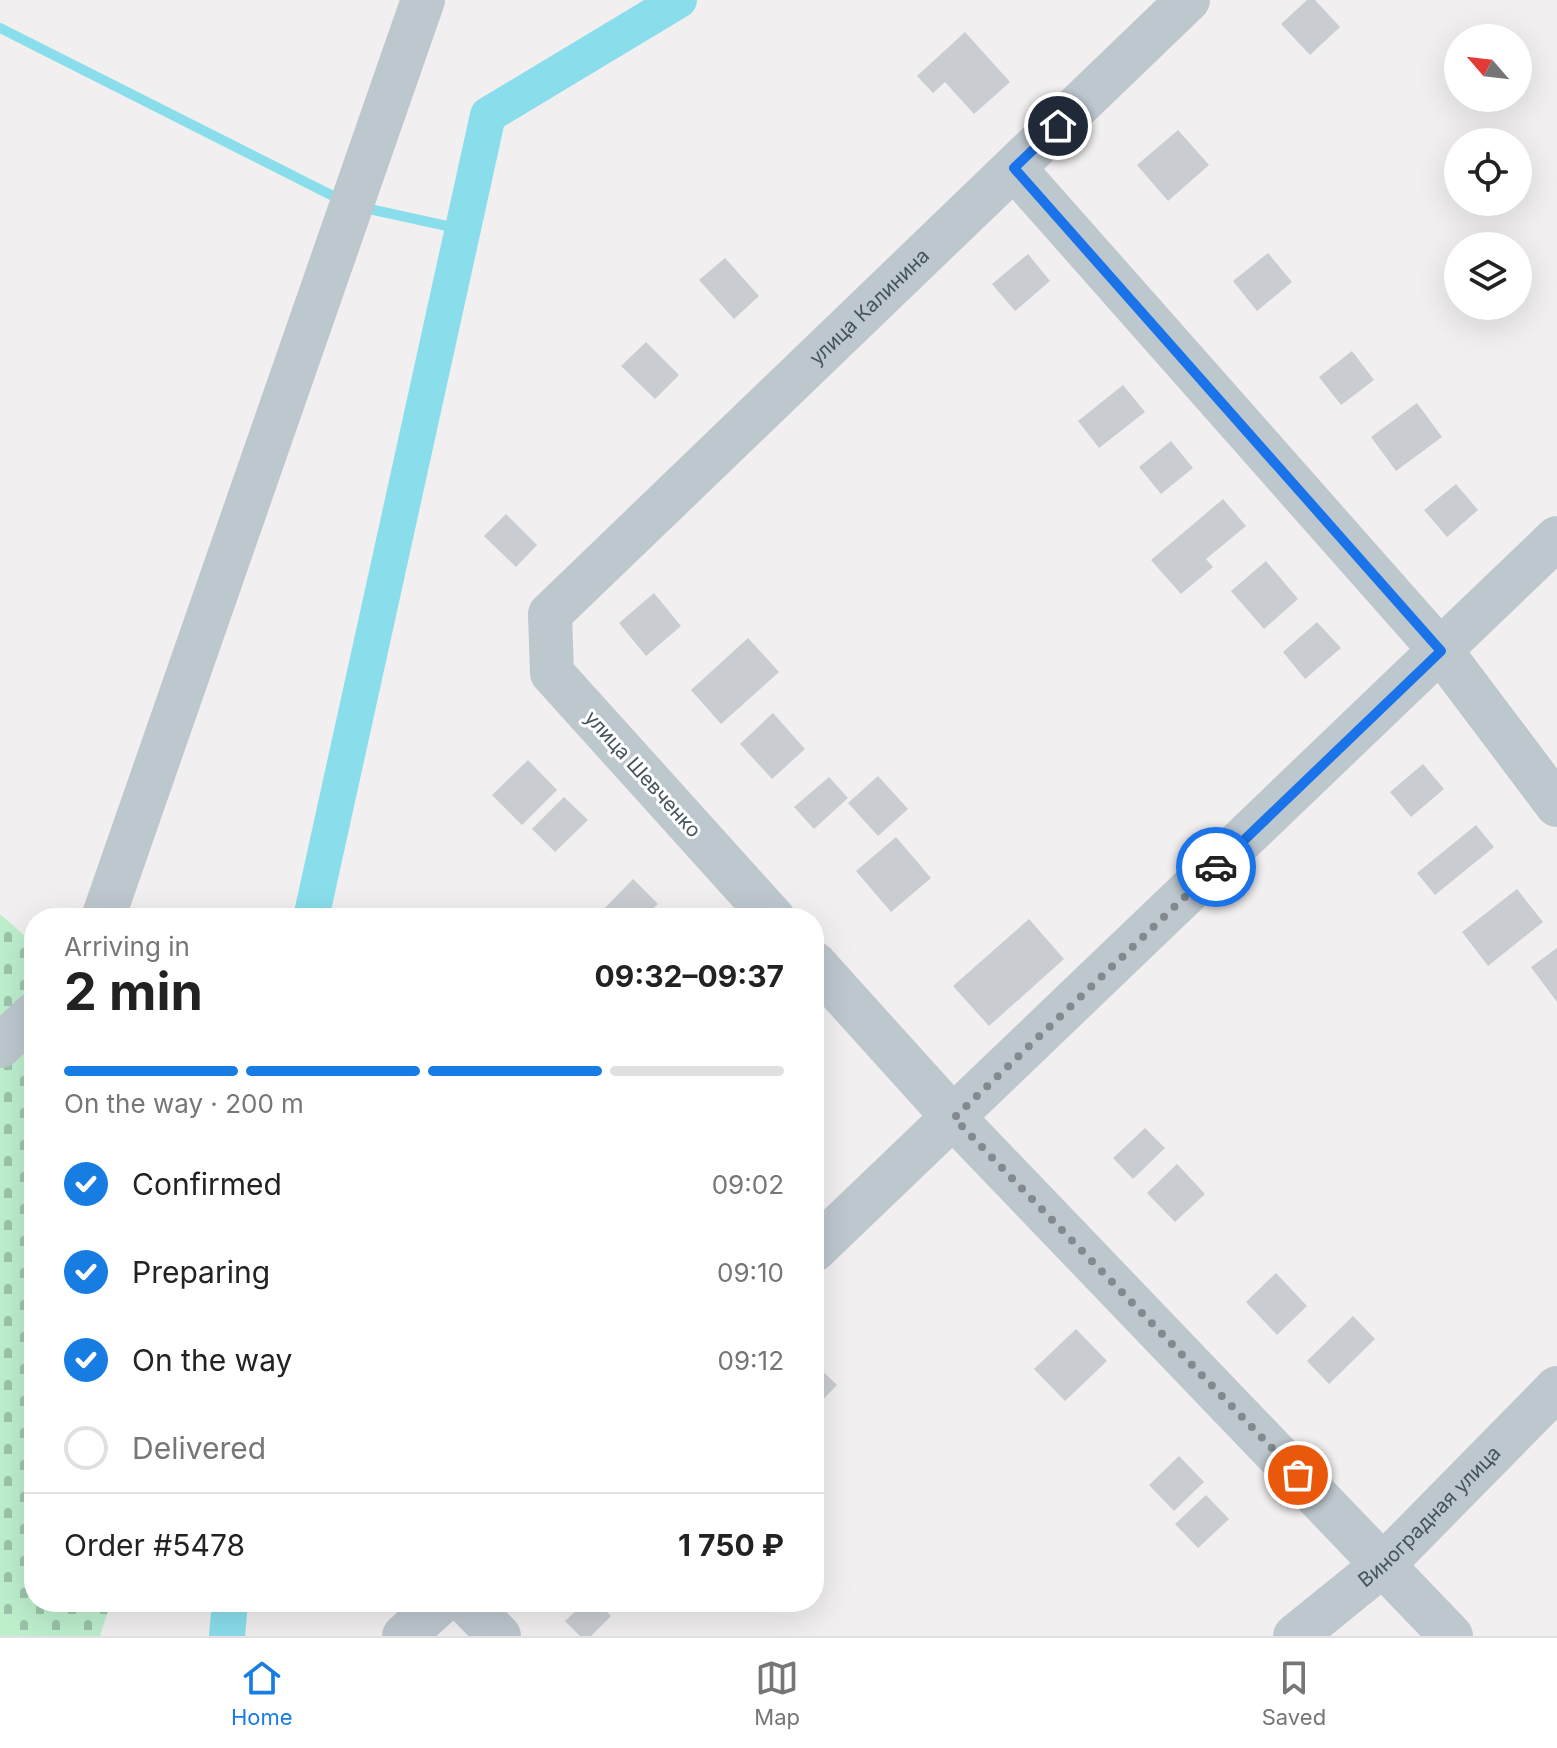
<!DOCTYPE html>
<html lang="en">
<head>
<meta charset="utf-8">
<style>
	:root { --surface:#fff; --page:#f2f2f2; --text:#222; --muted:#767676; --line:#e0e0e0; --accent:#187de2 }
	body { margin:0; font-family:Inter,sans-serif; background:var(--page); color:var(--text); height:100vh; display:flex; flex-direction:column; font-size:30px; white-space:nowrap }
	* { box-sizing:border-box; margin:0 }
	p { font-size:26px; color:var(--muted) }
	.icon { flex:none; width:44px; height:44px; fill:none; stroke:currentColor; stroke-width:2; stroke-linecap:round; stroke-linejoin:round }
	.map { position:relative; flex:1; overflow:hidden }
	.drawer { position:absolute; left:24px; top:908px; width:800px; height:704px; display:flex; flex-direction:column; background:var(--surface); border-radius:32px; box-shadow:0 8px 32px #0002 }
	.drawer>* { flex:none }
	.needle { width:52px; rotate:298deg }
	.controls { position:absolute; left:1444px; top:24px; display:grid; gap:16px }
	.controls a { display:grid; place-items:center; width:88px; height:88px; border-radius:50%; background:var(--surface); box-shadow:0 8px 32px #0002; font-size:40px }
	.pin { position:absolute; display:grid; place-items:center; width:68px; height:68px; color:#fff; margin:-34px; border:4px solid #fff; border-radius:50%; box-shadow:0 2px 8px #0007 }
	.courier { position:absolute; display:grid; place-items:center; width:80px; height:80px; margin:-40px; border:6px solid #1a73e8; border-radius:50%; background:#fff; color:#222; box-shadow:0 2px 10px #0007 }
	.summary em { font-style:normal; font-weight:700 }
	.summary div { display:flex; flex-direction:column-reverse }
	.summary { display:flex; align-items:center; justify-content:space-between; height:136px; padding:0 40px }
	h1 { font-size:52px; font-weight:700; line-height:60px }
	.bar { display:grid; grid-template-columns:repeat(4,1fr); gap:12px 8px; align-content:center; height:96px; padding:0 40px }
	.bar i { height:10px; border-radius:6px; background:var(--line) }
	.bar .selected { background:var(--accent) }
	.bar p { grid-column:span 4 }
	.line { display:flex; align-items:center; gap:20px; padding:0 40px; border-top:2px solid var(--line) }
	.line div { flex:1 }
	ol { padding:0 40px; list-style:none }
	li { display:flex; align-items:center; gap:24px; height:88px }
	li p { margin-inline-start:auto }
	li .icon { padding:8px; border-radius:50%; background:var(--accent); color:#fff; stroke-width:4 }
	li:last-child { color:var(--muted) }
	li i { width:44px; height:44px; border:4px solid var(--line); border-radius:50% }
	.tab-bar { display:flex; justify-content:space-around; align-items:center; height:112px; border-top:2px solid var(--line); background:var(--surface); font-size:22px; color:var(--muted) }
	.tab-bar a { display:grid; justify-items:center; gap:4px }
	.tab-bar .selected { color:var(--accent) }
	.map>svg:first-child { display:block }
	.cemetery { fill:url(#cemetery-stones) }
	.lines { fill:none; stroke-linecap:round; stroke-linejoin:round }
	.stream { stroke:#8adeec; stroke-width:10 }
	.canal { stroke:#8adeec; stroke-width:36 }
	.building { fill:#c9ccd1 }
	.minor { stroke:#bdc7ce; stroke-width:44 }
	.done { stroke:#828a8f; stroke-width:8; stroke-dasharray:0 14.4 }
	.route { stroke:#1a73e8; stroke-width:10 }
	.labels { text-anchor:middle; stroke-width:6; stroke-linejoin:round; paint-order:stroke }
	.street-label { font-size:20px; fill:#47545c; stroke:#fff }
</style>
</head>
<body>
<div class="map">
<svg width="1557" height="1636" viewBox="0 0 1557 1636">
	<defs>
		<pattern id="cemetery-stones" width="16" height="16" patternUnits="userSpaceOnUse" patternTransform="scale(2)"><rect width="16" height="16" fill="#bdefcd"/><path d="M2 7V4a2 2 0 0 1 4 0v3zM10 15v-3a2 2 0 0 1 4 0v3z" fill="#9bc4aa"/></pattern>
	</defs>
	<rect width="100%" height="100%" fill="#f1efef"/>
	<path class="cemetery" d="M0 914 34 944V1602H111L100 1636H0Z"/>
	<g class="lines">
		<path class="stream" d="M0 28 341 200
			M360 207 461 229"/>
		<path class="canal" d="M311 918 488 115 679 0
			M227 1636 230 1602"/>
	</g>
	<path class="building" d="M1307 0H1315L1340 27 1310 55 1281 24Z
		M965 32 1010 82 974 114 945 82 933 93 917 76Z
		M1178 130 1209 165 1168 201 1137 165Z
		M1268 253 1292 282 1257 311 1233 281Z
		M1028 254 1050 281 1015 311 992 284Z
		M725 258 759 296 734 319 699 280Z
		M646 342 679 375 655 399 621 366Z
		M1352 351 1374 380 1341 405 1319 377Z
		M1123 385 1145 412 1099 448 1078 421Z
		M1417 403 1442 437 1396 471 1371 437Z
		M1171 441 1193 468 1161 494 1139 467Z
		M1456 484 1478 510 1447 537 1424 510Z
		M1223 499 1246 526 1206 559 1213 567 1181 594 1151 560Z
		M506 514 537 545 516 567 484 536Z
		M1266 561 1298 599 1264 629 1231 591Z
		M654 593 681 626 646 656 619 623Z
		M1317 622 1341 648 1305 679 1283 652Z
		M748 638 779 672 721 724 691 690Z
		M773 713 805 749 772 779 740 744Z
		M528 760 557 790 522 825 492 795Z
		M1423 764 1444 789 1411 817 1390 792Z
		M878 776 908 809 878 836 848 803Z
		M829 777 848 798 814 829 794 807Z
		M564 797 588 820 555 852 532 829Z
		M1476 825 1494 847 1435 895 1417 873Z
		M896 837 931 878 891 912 856 871Z
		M633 879 658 904 643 918H609L602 911Z
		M1517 889 1543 922 1488 966 1462 932Z
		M1029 919 1064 959 989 1026 953 986Z
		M1557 948V1002L1531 967Z
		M1145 1128 1165 1148 1133 1179 1113 1158Z
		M1177 1164 1205 1194 1175 1222 1147 1193Z
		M1276 1273 1307 1306 1277 1335 1246 1302Z
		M1353 1316 1375 1339 1329 1384 1307 1361Z
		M1076 1329 1107 1361 1065 1401 1034 1369Z
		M814 1363 837 1385 817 1406 814 1403Z
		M1179 1456 1204 1482 1174 1511 1149 1485Z
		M1206 1495 1229 1519 1198 1548 1175 1524Z
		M585 1602H597L611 1616 591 1636H580L565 1621Z"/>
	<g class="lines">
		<g class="minor">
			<path d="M1014 168 1441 651 1557 805"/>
			<path d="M103 918 423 0"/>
			<path id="s1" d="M773 918 552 673 550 614 1188 0"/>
			<path d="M814 963 954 1118 1451 1636"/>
			<path d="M0 1046 34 1014"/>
			<path d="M814 1250 1557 538"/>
			<path d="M466 1602 499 1636"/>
			<path d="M404 1636 441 1602"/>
			<path id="s2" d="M1295 1636 1384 1564 1557 1388"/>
		</g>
	</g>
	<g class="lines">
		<path class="done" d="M1216 867 954 1118 1298 1475"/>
		<path class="route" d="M1058 126 1014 168 1441 651 1216 867"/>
	</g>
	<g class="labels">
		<g class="street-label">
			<text dy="7" stroke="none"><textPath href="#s1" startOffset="832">улица Калинина</textPath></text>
			<text transform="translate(643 774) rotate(48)" y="7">улица Шевченко</text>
			<text dy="7" stroke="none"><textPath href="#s2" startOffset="180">Виноградная улица</textPath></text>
		</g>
	</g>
</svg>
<div class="controls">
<a><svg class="needle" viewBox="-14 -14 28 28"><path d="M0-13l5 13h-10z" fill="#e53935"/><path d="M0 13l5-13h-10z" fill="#767676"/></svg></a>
<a><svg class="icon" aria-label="locate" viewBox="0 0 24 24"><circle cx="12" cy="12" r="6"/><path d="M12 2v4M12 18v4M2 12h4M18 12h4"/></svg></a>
<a><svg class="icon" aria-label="layers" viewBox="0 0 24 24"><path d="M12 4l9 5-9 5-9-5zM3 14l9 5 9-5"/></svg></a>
</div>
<div class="pin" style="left:1298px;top:1475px;background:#ea580c"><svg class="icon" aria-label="bag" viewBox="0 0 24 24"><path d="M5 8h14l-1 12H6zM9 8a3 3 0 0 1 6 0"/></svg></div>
<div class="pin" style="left:1058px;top:126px;background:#1f2937"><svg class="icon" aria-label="home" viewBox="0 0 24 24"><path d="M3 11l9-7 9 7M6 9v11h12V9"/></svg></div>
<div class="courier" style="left:1216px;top:867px"><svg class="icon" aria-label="car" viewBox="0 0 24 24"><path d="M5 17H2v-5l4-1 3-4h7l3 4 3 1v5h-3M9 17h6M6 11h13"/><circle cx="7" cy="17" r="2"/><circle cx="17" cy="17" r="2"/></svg></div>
<section class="drawer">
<div class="summary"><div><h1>2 min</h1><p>Arriving in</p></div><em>09:32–09:37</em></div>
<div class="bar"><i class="selected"></i><i class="selected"></i><i class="selected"></i><i></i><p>On the way · 200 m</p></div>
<ol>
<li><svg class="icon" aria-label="check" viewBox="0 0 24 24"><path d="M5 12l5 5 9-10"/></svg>Confirmed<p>09:02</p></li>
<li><svg class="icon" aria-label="check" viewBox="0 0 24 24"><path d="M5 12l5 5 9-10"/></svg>Preparing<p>09:10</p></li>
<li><svg class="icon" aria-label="check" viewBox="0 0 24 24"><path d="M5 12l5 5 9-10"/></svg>On the way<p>09:12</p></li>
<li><i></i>Delivered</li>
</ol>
<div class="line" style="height:104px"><div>Order #5478</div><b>1 750 ₽</b></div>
</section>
</div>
<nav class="tab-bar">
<a class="selected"><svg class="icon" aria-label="home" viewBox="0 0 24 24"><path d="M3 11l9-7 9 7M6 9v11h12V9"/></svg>Home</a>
<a><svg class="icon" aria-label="map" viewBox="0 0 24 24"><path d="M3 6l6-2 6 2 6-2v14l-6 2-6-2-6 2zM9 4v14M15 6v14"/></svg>Map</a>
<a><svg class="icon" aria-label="saved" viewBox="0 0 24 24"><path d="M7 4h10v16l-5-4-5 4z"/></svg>Saved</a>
</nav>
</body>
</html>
